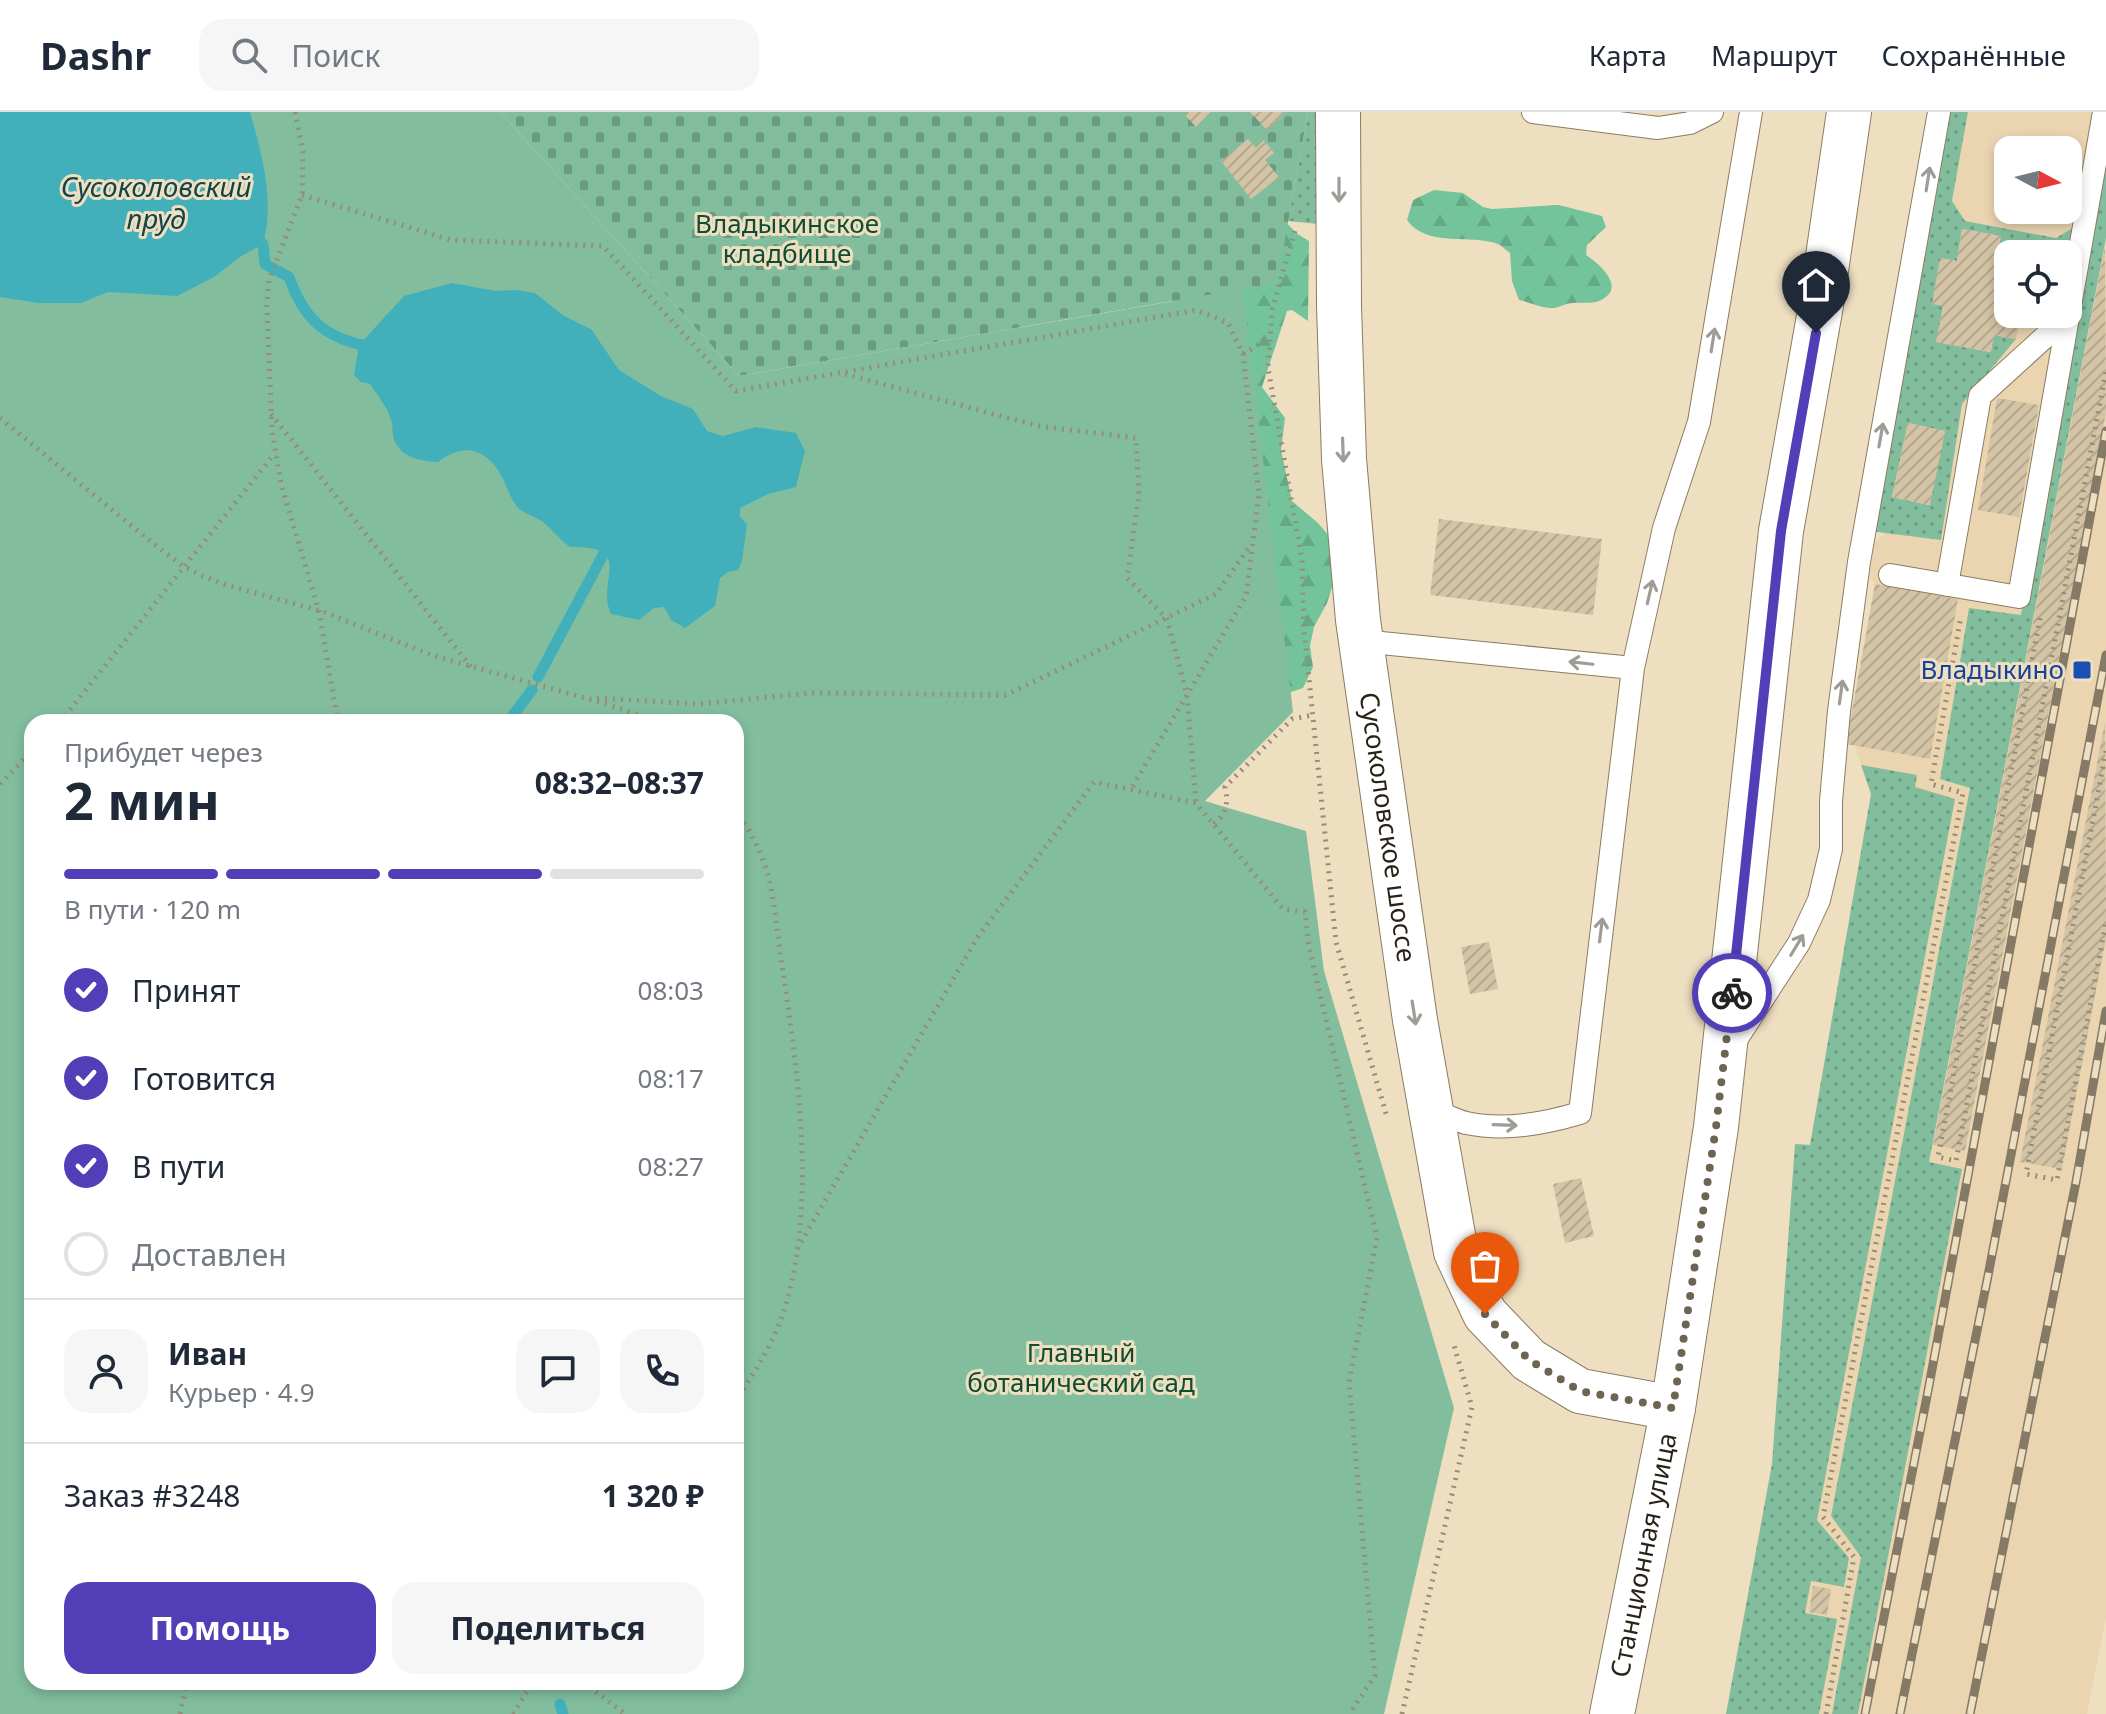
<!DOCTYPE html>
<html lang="ru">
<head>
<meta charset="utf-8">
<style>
	:root { --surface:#fff; --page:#f6f6f7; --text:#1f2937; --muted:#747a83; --line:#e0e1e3; --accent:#523fb7 }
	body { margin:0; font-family:"Noto Sans",sans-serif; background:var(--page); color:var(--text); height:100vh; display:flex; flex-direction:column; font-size:30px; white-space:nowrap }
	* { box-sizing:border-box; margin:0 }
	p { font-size:26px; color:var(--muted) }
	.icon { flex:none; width:44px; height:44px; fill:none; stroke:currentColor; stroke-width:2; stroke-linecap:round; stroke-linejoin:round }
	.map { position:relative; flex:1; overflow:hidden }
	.panel { position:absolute; left:24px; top:602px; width:720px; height:976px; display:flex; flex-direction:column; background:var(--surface); border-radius:24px; box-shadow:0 4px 12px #0003 }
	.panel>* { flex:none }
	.needle { width:52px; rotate:97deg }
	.controls { position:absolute; left:1994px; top:24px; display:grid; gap:16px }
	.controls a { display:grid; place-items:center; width:88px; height:88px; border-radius:16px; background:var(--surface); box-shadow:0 4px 12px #0003; font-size:40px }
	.pin { position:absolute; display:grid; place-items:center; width:68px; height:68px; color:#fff; margin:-82px -34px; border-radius:50% 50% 50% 0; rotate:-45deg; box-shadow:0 0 8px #0007 }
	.pin .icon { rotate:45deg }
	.courier { position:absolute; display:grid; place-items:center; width:80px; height:80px; margin:-40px; border:6px solid #523fb7; border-radius:50%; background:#fff; color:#222; box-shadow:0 2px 10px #0007 }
	.summary em { font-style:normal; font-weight:700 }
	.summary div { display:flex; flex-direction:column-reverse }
	.summary { display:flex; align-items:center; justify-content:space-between; height:136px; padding:0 40px }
	h1 { font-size:52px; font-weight:700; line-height:60px }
	.bar { display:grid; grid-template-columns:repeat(4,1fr); gap:12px 8px; align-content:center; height:96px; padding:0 40px }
	.bar i { height:10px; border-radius:6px; background:var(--line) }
	.bar .on { background:var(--accent) }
	.bar p { grid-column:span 4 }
	.line { display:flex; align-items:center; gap:20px; padding:0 40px; border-top:2px solid var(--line) }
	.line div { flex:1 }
	.round { display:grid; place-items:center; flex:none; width:84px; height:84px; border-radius:24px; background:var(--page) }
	ol { padding:0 40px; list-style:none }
	li { display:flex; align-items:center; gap:24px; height:88px }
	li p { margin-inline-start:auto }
	li .icon { padding:8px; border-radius:50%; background:var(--accent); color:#fff; stroke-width:4 }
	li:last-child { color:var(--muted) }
	li i { width:44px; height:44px; border:4px solid var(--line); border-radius:50% }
	.button { display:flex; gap:16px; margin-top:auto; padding:16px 40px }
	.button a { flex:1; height:92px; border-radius:24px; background:var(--accent); color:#fff; font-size:32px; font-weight:700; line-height:92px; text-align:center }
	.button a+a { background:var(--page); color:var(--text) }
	header { display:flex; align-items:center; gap:48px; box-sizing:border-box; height:112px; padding:0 40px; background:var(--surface); border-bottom:2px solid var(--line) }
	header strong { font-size:38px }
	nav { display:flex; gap:44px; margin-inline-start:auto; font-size:28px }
	.search { width:560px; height:72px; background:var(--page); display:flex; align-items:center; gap:20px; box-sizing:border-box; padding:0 28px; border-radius:24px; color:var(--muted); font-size:30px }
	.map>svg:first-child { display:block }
	.built { fill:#ead5b0; fill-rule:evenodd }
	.grass { fill:url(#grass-dots); fill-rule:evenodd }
	.forest { fill:url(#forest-firs) }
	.cemetery { fill:url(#cemetery-stones) }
	.green { fill:#82be9e; fill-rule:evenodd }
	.water { fill:#42b0bb }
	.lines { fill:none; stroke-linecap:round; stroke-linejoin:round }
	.stream { stroke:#42b0bb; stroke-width:11 }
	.building { fill:url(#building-hatch) }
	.service-casing { stroke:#8b7c61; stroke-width:24 }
	.tertiary-casing { stroke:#8b7c61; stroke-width:46 }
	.secondary-casing { stroke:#8b7c61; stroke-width:46 }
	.path { stroke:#978c76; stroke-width:5; stroke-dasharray:2 6; stroke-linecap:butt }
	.service { stroke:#fff; stroke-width:22 }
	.tertiary { stroke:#fff; stroke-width:44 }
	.secondary { stroke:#fff; stroke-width:44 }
	.rail-casing { stroke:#857a66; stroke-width:9 }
	.rail { stroke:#efdfc1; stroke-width:6; stroke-dasharray:18; stroke-linecap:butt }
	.oneway { stroke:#9e9c97 }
	.done { stroke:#6e6452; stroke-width:8; stroke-dasharray:0 14.4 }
	.route { stroke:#523fb7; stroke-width:10 }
	.transit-dot { fill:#1a4fb4; stroke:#efdfc1; stroke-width:3 }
	.labels { text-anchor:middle; stroke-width:6; stroke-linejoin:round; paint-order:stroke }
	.park-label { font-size:26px; fill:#0e4d33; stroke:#efdfc1 }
	.transit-label { font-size:26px; fill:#164399; stroke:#efdfc1; text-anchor:end }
	.street-label { font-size:26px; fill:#282217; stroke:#efdfc1 }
	.water-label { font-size:28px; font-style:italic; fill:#134449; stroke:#efdfc1 }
</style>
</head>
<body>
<header>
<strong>Dashr</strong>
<div class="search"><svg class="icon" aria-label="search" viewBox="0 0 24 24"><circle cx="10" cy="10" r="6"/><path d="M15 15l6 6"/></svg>Поиск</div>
<nav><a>Карта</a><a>Маршрут</a><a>Сохранённые</a></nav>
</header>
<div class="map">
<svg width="2106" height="1602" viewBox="0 0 2106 1602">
	<defs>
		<pattern id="grass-dots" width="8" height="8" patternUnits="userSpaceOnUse" patternTransform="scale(2)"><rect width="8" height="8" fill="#82be9e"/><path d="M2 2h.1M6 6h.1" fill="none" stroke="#6a9a80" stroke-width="1.8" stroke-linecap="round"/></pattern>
		<pattern id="forest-firs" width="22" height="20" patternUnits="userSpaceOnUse" patternTransform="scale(2)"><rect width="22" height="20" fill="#74c49b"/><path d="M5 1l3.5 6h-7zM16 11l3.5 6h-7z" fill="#64a885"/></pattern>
		<pattern id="cemetery-stones" width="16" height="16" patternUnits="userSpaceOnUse" patternTransform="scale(2)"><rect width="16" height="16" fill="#82be9e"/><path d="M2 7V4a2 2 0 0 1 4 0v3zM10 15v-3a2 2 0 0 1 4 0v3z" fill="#6a9a80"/></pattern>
		<pattern id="building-hatch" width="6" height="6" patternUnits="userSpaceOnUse" patternTransform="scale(2)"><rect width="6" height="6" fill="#d4c4a6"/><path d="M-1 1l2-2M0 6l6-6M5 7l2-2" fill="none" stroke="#b6a88e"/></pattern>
	</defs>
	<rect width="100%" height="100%" fill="#efdfc1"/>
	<path class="built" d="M1968 0H2106V1507L2087 1602H1726L1772 1352 1795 1032 1810 1033 1871 682 1855 634 1846 632 1875 473 1870 465 1874 432 1885 421 1908 311 1919 313 1940 146 1965 109 1952 89ZM2008 38H2068V98H2008ZM2008 142H2068V202H2008Z"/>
	<path class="grass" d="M1308 0H1322L1318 112 1288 109Z
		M1947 0H1968L1952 89 1965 109 2056 126 2078 113 2069 134 2053 142 1999 135 2000 124 1962 117 1957 149 1940 146 1943 194 1937 230 1990 240 1994 223 2016 227 1962 292 1941 428 1869 419ZM1908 311 1945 319 1929 393 1892 385Z
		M2103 38 2106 39V126L1929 1050 1962 1057 1858 1602H1832L1861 1445 1831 1404 1970 676 1940 667 1969 496 2021 503Z
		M1861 653 1917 663 1915 675 1955 687 1817 1408 1849 1446 1844 1475 1811 1469 1805 1501 1837 1507 1819 1602H1726L1772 1352 1795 1032 1810 1033 1871 682Z"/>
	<path class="forest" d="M1434 78 1463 81 1483 95 1492 97 1559 93 1602 104 1606 115 1587 133 1586 143C1600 152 1628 177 1599 189 1591 192 1581 190 1573 191 1565 191 1559 197 1549 196 1539 195 1529 190 1519 188L1512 169 1510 141C1506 138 1503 135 1500 133 1477 121 1427 137 1407 108L1413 88Z
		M1282 106 1296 121 1309 129 1308 209 1292 198 1287 199 1262 275 1285 306 1281 338 1292 389 1318 411 1331 426 1339 454 1327 491 1314 515 1310 534 1313 555 1303 576 1285 582 1169 194 1200 161Z"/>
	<path class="cemetery" d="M500 0H1308L1277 171 739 264Z"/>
	<path class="green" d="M0 0H500L739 264 1243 177 1293 600 1205 689 1306 719 1324 859 1454 1296 1384 1602H0ZM32 610H736V1570H32Z"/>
	<path class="water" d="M0 0H250C262 42 275 90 263 132L240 145 214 165 177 184 108 180 81 191H38L0 185Z
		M452 171 496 179 516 178 535 181 564 204 591 217 619 258 661 284 693 297 707 319 723 324 756 315 796 321 805 339 796 375 768 382 740 396V405L747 412 742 449 738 458 728 460 720 466 715 494 685 516 671 508 664 495 654 496 639 508 611 502C595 469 637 434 570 435 560 428 552 417 542 409 535 405 526 402 519 397 511 389 507 374 501 363 485 335 463 331 438 350 419 349 397 345 393 323 392 317 393 311 390 305 386 293 377 283 370 272L361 270 354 263 359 233 404 184Z"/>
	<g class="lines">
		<path class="stream" d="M263 132 265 152 289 165C304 208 326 227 372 235
			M538 565 604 441 607 430
			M508 610 532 578
			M560 1592 563 1602"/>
	</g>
	<path class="building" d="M1188 0H1211L1196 15 1185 3Z
		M1250 0H1282L1284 2 1267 18Z
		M1248 27 1256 36 1264 28 1274 41 1265 48 1279 65 1251 87 1221 49Z
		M1962 117 2001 124 1999 135 2028 140 2008 142V202H2021L2016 227 1994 223 1991 240 1936 230 1943 194 1932 192 1940 146 1957 149Z
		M2105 134 2106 300 1965 1039 1933 1033Z
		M1997 286 2039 293 2019 405 1978 398Z
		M1908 311 1945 319 1930 393 1892 385Z
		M1439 407 1602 427 1593 503 1430 483Z
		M1875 472 1958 487 1930 647 1846 632Z
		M2105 610 2106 826 2062 1057 2020 1050Z
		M1489 830 1498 877 1470 882 1461 835Z
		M1581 1066 1594 1124 1565 1131 1553 1072Z
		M1813 1474 1831 1477 1827 1503 1809 1500Z"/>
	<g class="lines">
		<g class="service-casing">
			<path id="service" d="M1533 0 1658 16 1690 11 1712 0
				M1890 463 2019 485 2104 0
				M1947 473 1980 284 2068 204
				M1361 529 1633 556 1580 1001C1543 1012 1505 1019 1466 1011 1454 1008 1442 1001 1430 997
				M1633 556 1664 416 1699 310 1751 0
				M1734 931 1799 831 1819 788 1831 737V689L1839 599 1859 450 1939 0"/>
		</g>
		<g class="tertiary-casing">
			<g id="tertiary">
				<path id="s1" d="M1338 0 1339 194 1344 347 1358 508 1415 908 1456 1140 1485 1202 1529 1248 1580 1279 1673 1296"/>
			</g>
		</g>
		<g class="secondary-casing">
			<g id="secondary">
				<path id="s2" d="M1612 1602 1673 1296 1716 1015 1781 419 1821 193 1849 0"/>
			</g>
		</g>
		<path class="path" d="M295 0 303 40 302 83 269 168 267 194 272 318 281 372 319 499 338 610
			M302 83 451 128 603 134 736 279 1197 198 1228 211 1243 242 1259 383 1246 484 1131 677
			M1295 119 1272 198 1268 256 1302 448 1304 518 1336 830 1387 1005
			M1243 242 1269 226
			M845 262 1038 314 1136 326 1139 382 1127 466 1167 507 1187 583 1196 691
			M271 302 471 555
			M0 306 149 428 183 454 203 464 223 472 324 500 431 543 603 591 639 603 650 610
			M2040 506 1938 1045 1956 1049 2106 259
			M597 586 698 592 811 581 1006 583 1216 482 1250 434
			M60 610 275 341
			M2106 639 2026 1062 2057 1068 2106 810
			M0 672 32 639
			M736 697C747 714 757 732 764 751 775 781 776 815 781 847 797 951 816 1083 788 1185 778 1223 758 1256 736 1288
			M1214 712C1226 702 1229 692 1225 675L1292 607 1313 603
			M797 1137 977 826 1094 670 1196 691 1283 797 1305 800 1309 835 1377 1126 1349 1270 1375 1564 1349 1602
			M583 1570 625 1602
			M180 1602 187 1570
			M513 1602 533 1570
			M1402 1602 1472 1295 1453 1230
			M1826 1602 1854 1445 1823 1405 1963 681 1931 672 1961 504"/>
		<use href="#service" class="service"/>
		<use href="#tertiary" class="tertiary"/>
		<use href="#secondary" class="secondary"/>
		<g class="rail-casing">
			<path id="rail" d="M1865 1602 1928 1279 2106 319
				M1900 1602 1987 1169 2106 543
				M1970 1602 2076 1070 2106 899"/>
		</g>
		<use href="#rail" class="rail"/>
	</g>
	<defs><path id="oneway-shaft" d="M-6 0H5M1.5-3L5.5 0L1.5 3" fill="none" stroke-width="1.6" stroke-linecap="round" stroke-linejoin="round" transform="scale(2)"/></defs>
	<g class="oneway">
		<use href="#oneway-shaft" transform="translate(1928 67) rotate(-81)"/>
		<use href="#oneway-shaft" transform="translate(1339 78) rotate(90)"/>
		<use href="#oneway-shaft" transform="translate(1713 228) rotate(-81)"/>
		<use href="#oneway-shaft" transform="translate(1881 323) rotate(-80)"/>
		<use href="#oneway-shaft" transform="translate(1343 338) rotate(88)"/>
		<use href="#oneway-shaft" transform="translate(1650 480) rotate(-77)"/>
		<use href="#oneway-shaft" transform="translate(1581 551) rotate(-174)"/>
		<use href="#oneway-shaft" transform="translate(1841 580) rotate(-82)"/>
		<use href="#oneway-shaft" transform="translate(1601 818) rotate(-83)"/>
		<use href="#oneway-shaft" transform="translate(1797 833) rotate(-59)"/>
		<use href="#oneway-shaft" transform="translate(1414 901) rotate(81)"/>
		<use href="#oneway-shaft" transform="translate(1505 1013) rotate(2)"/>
	</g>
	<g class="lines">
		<path class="done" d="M1485 1202 1529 1248 1580 1279 1673 1296 1716 1015 1732 881"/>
		<path class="route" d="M1732 881 1781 419 1816 221"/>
	</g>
	<rect class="transit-dot" x="2072" y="548" width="20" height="20" rx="4"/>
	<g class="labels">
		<g class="park-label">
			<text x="787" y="121">Владыкинское<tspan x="787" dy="30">кладбище</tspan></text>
			<text x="1081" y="1250">Главный<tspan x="1081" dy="30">ботанический сад</tspan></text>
		</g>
		<g class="transit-label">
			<text x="2064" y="567">Владыкино</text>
		</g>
		<g class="street-label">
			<text dy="9" stroke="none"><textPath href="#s1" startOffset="718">Сусоколовское шоссе</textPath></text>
			<text dy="9" stroke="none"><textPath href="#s2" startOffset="162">Станционная улица</textPath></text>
		</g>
		<g class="water-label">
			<text x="156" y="85">Сусоколовский<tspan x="156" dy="32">пруд</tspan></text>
		</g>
	</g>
</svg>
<div class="controls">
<a><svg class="needle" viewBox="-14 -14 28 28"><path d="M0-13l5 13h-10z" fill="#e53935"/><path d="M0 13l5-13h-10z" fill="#747a83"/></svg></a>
<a><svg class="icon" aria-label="locate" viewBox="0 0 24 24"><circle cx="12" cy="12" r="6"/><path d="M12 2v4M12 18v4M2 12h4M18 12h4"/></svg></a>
</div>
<div class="pin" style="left:1485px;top:1202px;background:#ea580c"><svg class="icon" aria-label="bag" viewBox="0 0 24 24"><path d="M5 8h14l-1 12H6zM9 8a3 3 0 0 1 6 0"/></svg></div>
<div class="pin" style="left:1816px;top:221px;background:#1f2937"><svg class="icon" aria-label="home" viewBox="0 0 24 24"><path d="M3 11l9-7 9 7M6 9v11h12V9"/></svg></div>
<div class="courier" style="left:1732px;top:881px"><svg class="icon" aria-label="bike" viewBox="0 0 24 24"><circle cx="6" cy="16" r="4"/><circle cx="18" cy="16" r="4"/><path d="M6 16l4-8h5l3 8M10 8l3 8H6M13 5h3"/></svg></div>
<section class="panel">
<div class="summary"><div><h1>2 мин</h1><p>Прибудет через</p></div><em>08:32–08:37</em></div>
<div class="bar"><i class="on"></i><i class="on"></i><i class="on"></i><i></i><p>В пути · 120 m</p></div>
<ol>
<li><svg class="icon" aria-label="check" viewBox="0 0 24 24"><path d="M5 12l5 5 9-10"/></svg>Принят<p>08:03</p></li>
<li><svg class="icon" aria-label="check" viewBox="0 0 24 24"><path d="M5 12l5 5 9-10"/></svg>Готовится<p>08:17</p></li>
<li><svg class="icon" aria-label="check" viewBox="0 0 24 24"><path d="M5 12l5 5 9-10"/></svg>В пути<p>08:27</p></li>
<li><i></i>Доставлен</li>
</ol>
<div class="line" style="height:144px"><a class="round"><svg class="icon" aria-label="person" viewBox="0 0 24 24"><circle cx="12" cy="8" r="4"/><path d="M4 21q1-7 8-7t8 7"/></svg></a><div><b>Иван</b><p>Курьер · 4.9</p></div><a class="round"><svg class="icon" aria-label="chat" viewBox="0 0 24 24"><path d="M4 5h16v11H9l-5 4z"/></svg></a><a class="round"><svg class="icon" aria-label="phone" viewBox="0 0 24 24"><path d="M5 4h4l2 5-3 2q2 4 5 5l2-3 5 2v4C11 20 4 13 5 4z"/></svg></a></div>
<div class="line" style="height:104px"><div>Заказ #3248</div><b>1 320 ₽</b></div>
<div class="button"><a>Помощь</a><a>Поделиться</a></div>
</section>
</div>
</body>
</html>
